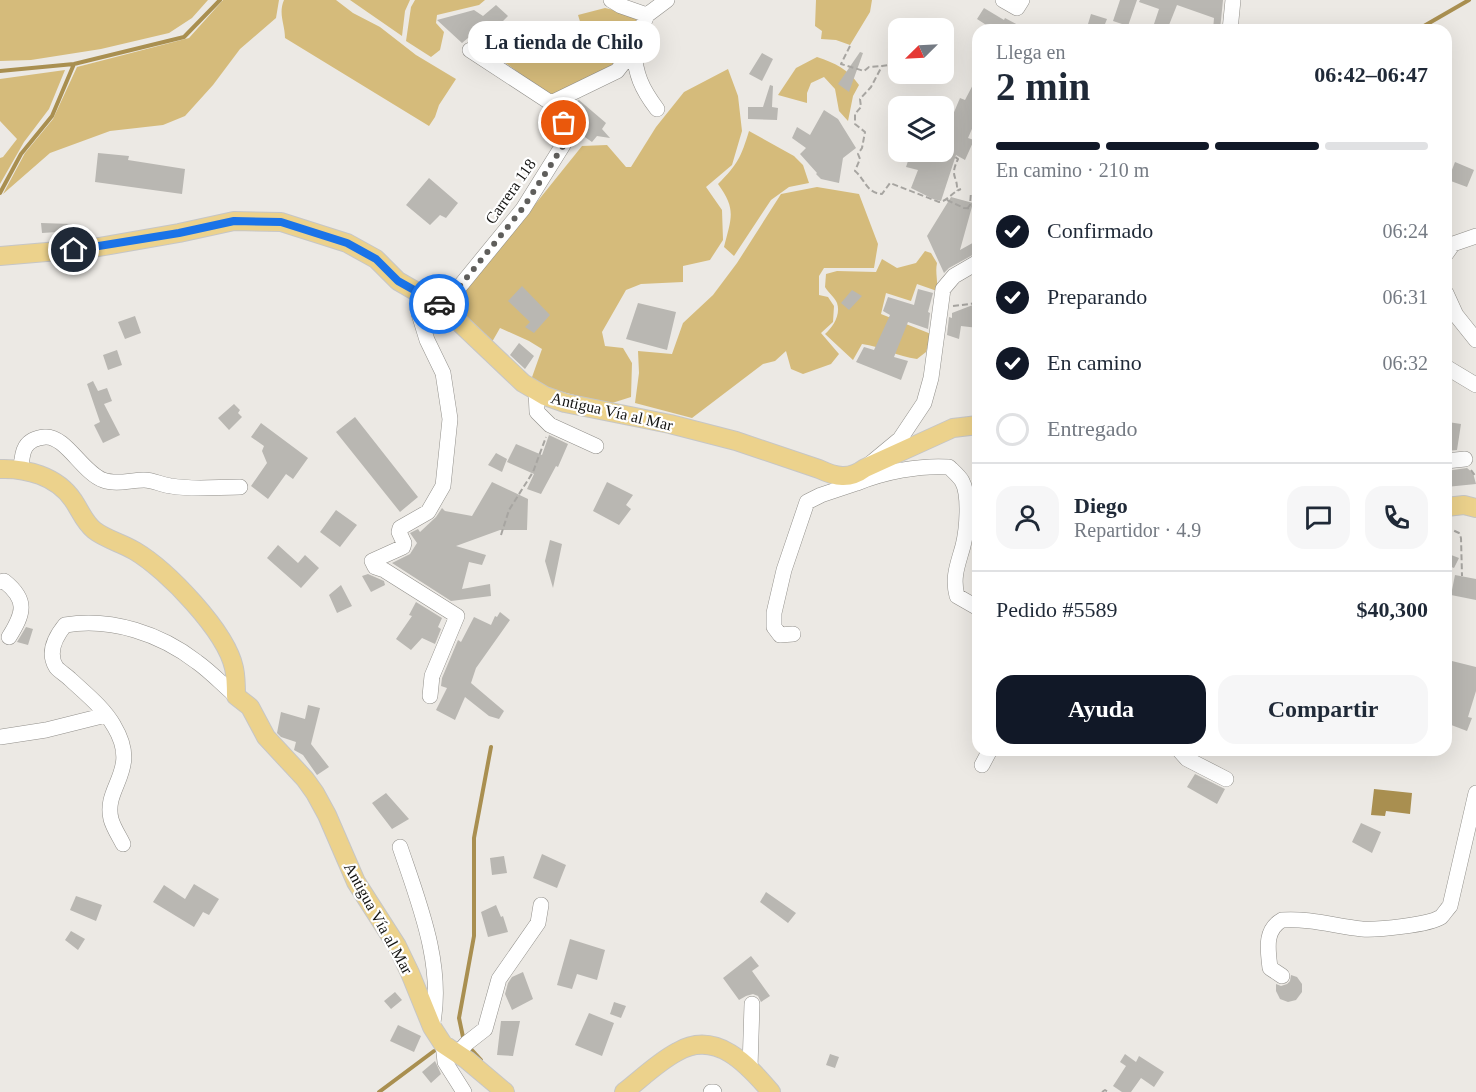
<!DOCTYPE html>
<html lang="es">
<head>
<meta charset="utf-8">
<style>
	:root { --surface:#fff; --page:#f6f6f7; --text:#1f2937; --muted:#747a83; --line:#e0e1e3; --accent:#111827 }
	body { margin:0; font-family:Georgia,serif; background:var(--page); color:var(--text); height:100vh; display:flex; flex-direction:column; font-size:22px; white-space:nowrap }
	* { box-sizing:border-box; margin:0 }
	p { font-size:20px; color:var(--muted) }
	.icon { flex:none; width:33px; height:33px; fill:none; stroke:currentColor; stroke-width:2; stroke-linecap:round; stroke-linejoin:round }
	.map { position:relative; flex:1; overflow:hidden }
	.details { position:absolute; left:972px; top:24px; width:480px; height:732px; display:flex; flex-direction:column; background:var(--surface); border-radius:18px; box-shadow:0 6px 24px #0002 }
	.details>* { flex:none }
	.needle { width:39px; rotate:246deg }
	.buttons { position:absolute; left:888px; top:18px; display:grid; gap:12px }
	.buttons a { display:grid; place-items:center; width:66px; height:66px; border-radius:12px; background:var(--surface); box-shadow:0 6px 24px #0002; font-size:30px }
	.pin { position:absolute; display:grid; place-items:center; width:51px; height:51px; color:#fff; margin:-26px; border:3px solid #fff; border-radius:50%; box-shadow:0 2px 6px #0007 }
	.courier { position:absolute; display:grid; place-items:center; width:60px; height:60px; margin:-30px; border:4px solid #1a73e8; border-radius:50%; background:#fff; color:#222; box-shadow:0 2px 8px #0007 }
	.bubble { position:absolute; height:42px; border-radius:18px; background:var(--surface); box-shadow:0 6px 24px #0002; font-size:20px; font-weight:700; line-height:42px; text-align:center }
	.overview em { font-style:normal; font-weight:700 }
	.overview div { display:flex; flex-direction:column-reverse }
	.overview { display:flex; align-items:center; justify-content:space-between; height:102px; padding:0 24px }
	h1 { font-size:39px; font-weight:700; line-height:45px }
	.bar { display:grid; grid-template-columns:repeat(4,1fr); gap:9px 6px; align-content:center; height:72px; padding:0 24px }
	.bar i { height:8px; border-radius:4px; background:var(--line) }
	.bar .selected { background:var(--accent) }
	.bar p { grid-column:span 4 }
	.line { display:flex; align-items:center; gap:15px; padding:0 24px; border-top:2px solid var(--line) }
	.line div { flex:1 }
	.round { display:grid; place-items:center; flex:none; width:63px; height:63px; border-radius:18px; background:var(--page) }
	ol { padding:0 24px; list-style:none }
	li { display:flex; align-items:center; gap:18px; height:66px }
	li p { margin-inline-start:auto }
	li .icon { padding:6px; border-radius:50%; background:var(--accent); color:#fff; stroke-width:4 }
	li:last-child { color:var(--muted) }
	li i { width:33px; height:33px; border:3px solid var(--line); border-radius:50% }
	.action { display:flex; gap:12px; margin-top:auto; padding:12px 24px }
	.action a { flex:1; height:69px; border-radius:18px; background:var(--accent); color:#fff; font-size:24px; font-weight:700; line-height:69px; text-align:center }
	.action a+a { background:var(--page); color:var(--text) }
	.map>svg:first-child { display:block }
	.green { fill:#d5bb7b }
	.water { fill:#a98f50 }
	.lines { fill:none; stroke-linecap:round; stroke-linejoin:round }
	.stream { stroke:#a98f50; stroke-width:4 }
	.building { fill:#b9b7b2 }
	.minor-casing { stroke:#918f8a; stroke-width:16 }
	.major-casing { stroke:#c6c6c6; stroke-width:20 }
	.path { stroke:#a7a5a1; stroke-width:2; stroke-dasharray:6 3; stroke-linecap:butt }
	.minor { stroke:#fff; stroke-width:15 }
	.major { stroke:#ecd28c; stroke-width:18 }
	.done { stroke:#5f5e5b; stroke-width:6; stroke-dasharray:0 10.8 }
	.route { stroke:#1a73e8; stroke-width:8 }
	.labels { text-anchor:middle; stroke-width:4.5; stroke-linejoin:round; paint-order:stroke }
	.street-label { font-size:16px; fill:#131311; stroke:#fff }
</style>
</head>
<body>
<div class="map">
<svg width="1476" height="1092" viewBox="0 0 1476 1092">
	<rect width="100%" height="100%" fill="#ece9e4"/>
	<path class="green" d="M0 0H208L192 18 169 33 101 49 31 60 0 61Z
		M223 0H279L276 18 240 49 213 85 185 116 163 125 110 131 50 153 3 194 25 153 53 119 77 67 189 38Z
		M284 0H336L353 13 380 27 416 55 456 79 439 105 435 117 429 126 285 38C285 24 278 14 284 0Z
		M350 0H410L405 11 402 36Z
		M415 0H485L479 5 437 15 436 23 444 32 440 50 431 57 406 41 411 7Z
		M816 0H872L870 12 850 45 836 40 821 39 822 31 815 26Z
		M605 8 632 14 640 19 630 43 614 69 552 97 500 59 540 48 576 52 583 43 582 28 578 15Z
		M817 57C835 63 848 69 859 85L853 96 848 121 839 111 835 89 824 77 811 83 807 93V103L778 95 796 68Z
		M728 69 738 96 742 131 732 165 706 187 722 210 723 240 710 260 683 266V282L641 284 626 290 602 332 605 346 623 348 632 363 631 397 609 404 555 390 531 380 542 349 529 341 500 328 492 342 454 305 582 146 607 145 626 167H631L656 127 684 92Z
		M65 70 49 109 24 142 0 184V158L3 157 17 139 0 121V79Z
		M749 131 794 156 803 165 809 183 789 187 771 200 734 256 724 247C731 218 737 210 718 184 738 164 741 157 749 131Z
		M817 187 859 194 878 244 874 268H824L819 276V295L828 297 834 306 833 322 821 333 839 354 831 364 803 374 791 369 786 351 775 361 763 364 692 418 635 403 639 373 638 351 672 354 683 323 713 295 737 263 781 194Z
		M925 251 931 253 937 263C935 273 938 280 937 291L917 284 911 301 886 293 881 314 931 334 926 352 917 359C898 357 881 346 862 344L853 360 825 334C833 327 841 315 837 303 835 298 828 292 825 287L826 274 837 271 876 272 882 259 897 268 916 263Z"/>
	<path class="water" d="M1374 789 1412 793 1410 814 1386 811 1385 816 1371 815Z"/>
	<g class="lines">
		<path class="stream" d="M1417 30 1469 0
			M0 71 74 64 184 37 220 0
			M0 193 21 154 52 116 74 64
			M463 1037 459 1018 474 936V838L491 747
			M471 1049 481 1060
			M379 1092 434 1051"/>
	</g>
	<path class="building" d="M1120 0H1137L1128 26 1113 21Z
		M1140 0H1223L1220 30H1213L1214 18 1177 5 1167 30H1152L1159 9 1139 2Z
		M496 5 508 16 493 31 497 34 486 49 468 38 462 43 437 20 474 10 483 16Z
		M984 8 1004 20 1005 18 1027 30H994L977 19Z
		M1091 14 1107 19 1103 29 1088 24Z
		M860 52 863 53 849 92 838 84Z
		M762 53 773 59 762 81 749 74Z
		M978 75V115L968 138 974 140 965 160 956 155 941 201 933 199 911 188 918 170 906 167 911 152H944V114L952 117 960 98 965 100Z
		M770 85 773 86 772 107 778 108 777 120 748 119V107H763Z
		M579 100 606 123 602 129 610 138 597 136 592 142 582 135 585 132 574 123 567 109 571 104Z
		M824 110 838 119 856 148 843 158 839 183 821 179 816 174 817 173 800 154 806 148 792 138 797 127 810 135Z
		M98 153 129 156 128 160 185 169 182 194 95 182Z
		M1455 162 1474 170 1467 187 1448 180Z
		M429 178 458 203 446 218 440 215 430 225 406 205Z
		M951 197 973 203 960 250 978 240V252L949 268 944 273 927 236Z
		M41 223 72 224 73 231 42 233Z
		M522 286 550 315 534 333 525 327 530 322 508 301Z
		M918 289 933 293 928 312 930 313 928 329 908 322 894 357 908 361 901 380 856 362 864 347 874 350 890 315 883 311 888 297 914 305Z
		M852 290 862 296 849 310 841 303Z
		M638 303 676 312 667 350 626 339Z
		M978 303V328L961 326 959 339 947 335 949 317 952 318V313Z
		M135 316 141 333 125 339 118 322Z
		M519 343 534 356 525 369 510 355Z
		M117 350 122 365 108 370 103 355Z
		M93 381 98 391 107 388 112 401 104 404 120 435 103 443 94 425 100 422 87 384Z
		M234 404 240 410 238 413 242 417 229 430 218 418Z
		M355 417 418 497 400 512 336 432Z
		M1448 422 1461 424 1457 450 1446 451V423Z
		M261 423 308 458 293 479 286 474 268 499 251 486 267 463 262 451 264 446 251 437Z
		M549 435 568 444 558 467 556 466 541 494 527 489 534 474 507 462 516 444 542 455Z
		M496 453 507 459 502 472 488 465Z
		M1467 468 1473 473 1476 484 1446 487V471Z
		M492 482 528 499 527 530H500L456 546 486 555 482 565 469 562 462 589 490 584 491 596 451 601 392 563 410 554 417 543 410 533 418 529 420 532 436 517 442 508 445 511 472 516Z
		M607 482 633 495 626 505 631 509 619 525 593 511Z
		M336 510 357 525 340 547 320 532Z
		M550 540 562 544 553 588 545 561Z
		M278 545 298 563 305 555 319 568 301 588 267 558Z
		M1446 553 1459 558 1454 568 1446 565Z
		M368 574 384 581 385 585 371 592 362 576Z
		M1455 575 1476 579V600L1451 595Z
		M341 585 352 606 337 613 329 595Z
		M416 602 442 618 438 627 441 629 435 644 422 638 411 650 396 639 412 616 409 615Z
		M500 612 510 620 476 668 471 683 504 711 499 719 489 716 465 697 455 720 436 710 447 688 441 686 442 678 458 640 461 642 474 617 491 625 495 616 497 617Z
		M26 627 33 629 28 645 17 642Z
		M1448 660 1476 667V691L1468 717 1472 718 1467 731 1446 723V668Z
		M308 705 320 708 311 744 329 767 317 775 303 755 294 750 296 742 281 737 277 733 281 712 305 719Z
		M1195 774 1225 789 1217 804 1187 787Z
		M386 793 409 819 392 829 372 803Z
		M1361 823 1381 832 1372 853 1352 842Z
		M542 854 566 865 557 888 533 878Z
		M504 856 507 873 492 875 490 858Z
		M194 884 219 899 209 915 203 912 194 927 153 902 164 885 185 899Z
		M766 892 796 913 788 923 760 902Z
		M76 896 102 905 96 921 70 910Z
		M496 905 501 917 503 916 508 932 488 937 481 912Z
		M71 931 85 939 78 950 65 940Z
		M570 939 605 950 597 980 577 974 572 989 557 985Z
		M751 956 759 966 752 971 770 996 761 1002 758 996 753 994 746 996 739 1000 723 978Z
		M523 972 533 999 512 1010 505 994 508 983 512 977Z
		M1291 975 1297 977 1302 984V992L1296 1000 1288 1002 1280 999 1276 991V984L1281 986 1287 984 1290 981Z
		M395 992 402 1000 391 1009 384 1001Z
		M614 1002 626 1006 621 1018 610 1014Z
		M589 1013 614 1023 602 1056 575 1045Z
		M501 1021H520L513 1056 497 1055Z
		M398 1025 421 1036 414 1052 390 1041Z
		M830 1054 839 1057 835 1068 826 1065Z
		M1125 1054 1136 1062 1139 1056 1164 1072 1154 1087 1141 1078 1131 1092H1122L1113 1086 1126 1066 1120 1062Z
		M435 1061 441 1074 431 1083 422 1072Z"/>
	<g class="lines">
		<g class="minor-casing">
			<path id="minor" d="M611 0 621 6 647 15
				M1003 0 1017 8 1022 0
				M1230 30 1233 0
				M633 48C636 75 641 88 657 109
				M551 103 617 71 631 53 647 15 667 0
				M1446 254 1453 244 1476 236
				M1446 293 1456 315 1476 340
				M419 294V314L427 340 443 373 450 419 443 486 428 512 400 528 399 532 404 543 403 547 372 561 375 567 384 570 457 616 432 676 430 696
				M443 307 523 209 563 145 567 135 564 123 551 103 470 50
				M1446 367 1476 385
				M536 391 537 412 550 425 596 446
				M1446 461 1465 459
				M21 469C22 451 24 439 45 437 65 435 83 473 103 480 116 485 131 480 144 480 154 480 161 485 171 486 193 490 218 487 240 487
				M857 483C884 472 919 465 949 467 953 471 959 476 962 481 970 495 967 530 963 546 958 564 952 577 957 596L978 608
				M0 582 4 581C28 600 24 613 9 637
				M793 634 780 635 774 627V613L784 570 807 502 821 495 857 483 865 468 900 439 924 403 931 378 943 289 954 276 978 262
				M0 737 46 730 106 715
				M1179 750 1187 759 1226 779
				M982 765 990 750
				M123 844C119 836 113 827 111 819 103 786 141 771 114 726 104 708 85 693 70 679 66 675 59 671 56 667 47 652 56 636 65 625 111 617 161 634 197 662 211 672 223 685 236 696
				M400 847C419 903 445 967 432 1027
				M1282 976 1270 968C1268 950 1264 930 1282 920 1309 918 1335 926 1362 929 1377 930 1429 925 1441 917 1444 914 1447 909 1450 906L1476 793
				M443 1044 445 1062 464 1092
				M457 1054 467 1043 485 1029 499 979 538 923 541 905
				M750 1068 752 1004
				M711 1092H714"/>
		</g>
		<g class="major-casing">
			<path id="major" d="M0 256 93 248 179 233 234 221 281 222 347 243 376 259 398 281 443 307 523 383 545 396 565 403 670 424 736 441 819 469C836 477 849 480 865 468L953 428 978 425
				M0 469C26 468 57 476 73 500 80 510 84 522 94 530 105 539 122 543 135 551 167 570 226 631 234 668 236 677 236 687 236 696L250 707 266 737 305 779 315 793 327 815 356 882 397 946 410 973 432 1027 443 1044 467 1060 505 1092
				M1446 507 1464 505 1476 508
				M624 1092C641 1079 658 1062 677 1052 716 1029 748 1065 771 1092"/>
		</g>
		<path class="path" d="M850 46 841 64 864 71 869 67 882 66
			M896 64 882 66 871 87 860 99 861 107 855 114V124L865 132 862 148 858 154 860 159 855 171C865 179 866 193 882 194L890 183 939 202C948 201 952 192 961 189
			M950 144 947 151 958 159C949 178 958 175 957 191
			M947 200 964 208 978 209
			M967 209 970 205 971 192
			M953 306 978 303
			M1471 470 1476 477
			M1446 527 1459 533 1461 538 1462 576
			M501 535 509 510 533 472 546 437
			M1102 1092 1105 1090 1108 1092"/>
		<use href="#minor" class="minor"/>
		<use href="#major" class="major"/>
	</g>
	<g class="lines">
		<path class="done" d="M439 304 443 307 523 208 563 146 567 135 564 123"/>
		<path class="route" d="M74 250 179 233 234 221 281 222 347 243 376 259 398 281 439 304"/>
	</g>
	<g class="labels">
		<g class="street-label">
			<text transform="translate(510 191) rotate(-55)" y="6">Carrera 118</text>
			<text transform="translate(612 411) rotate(13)" y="6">Antigua Vía al Mar</text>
			<text transform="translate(379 918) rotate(61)" y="6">Antigua Vía al Mar</text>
		</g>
	</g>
</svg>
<div class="buttons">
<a><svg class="needle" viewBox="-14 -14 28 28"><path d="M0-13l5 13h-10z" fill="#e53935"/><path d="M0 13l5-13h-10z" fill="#747a83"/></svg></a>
<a><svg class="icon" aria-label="layers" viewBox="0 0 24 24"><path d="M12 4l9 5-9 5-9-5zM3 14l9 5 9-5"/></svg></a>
</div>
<div class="pin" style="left:564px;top:123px;background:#ea580c"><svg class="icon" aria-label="bag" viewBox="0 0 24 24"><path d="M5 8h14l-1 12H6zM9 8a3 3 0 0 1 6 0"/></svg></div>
<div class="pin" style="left:74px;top:250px;background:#1f2937"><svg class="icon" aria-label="home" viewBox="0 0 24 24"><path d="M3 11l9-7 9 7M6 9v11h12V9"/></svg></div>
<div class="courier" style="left:439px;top:304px"><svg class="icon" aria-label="car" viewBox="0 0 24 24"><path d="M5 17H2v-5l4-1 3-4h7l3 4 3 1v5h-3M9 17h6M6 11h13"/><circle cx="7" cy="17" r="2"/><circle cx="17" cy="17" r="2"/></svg></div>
<div class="bubble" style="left:468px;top:21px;width:192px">La tienda de Chilo</div>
<section class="details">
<div class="overview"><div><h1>2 min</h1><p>Llega en</p></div><em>06:42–06:47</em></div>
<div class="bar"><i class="selected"></i><i class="selected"></i><i class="selected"></i><i></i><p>En camino · 210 m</p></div>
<ol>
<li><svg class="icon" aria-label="check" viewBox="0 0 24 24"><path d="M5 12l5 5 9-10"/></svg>Confirmado<p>06:24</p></li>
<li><svg class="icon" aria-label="check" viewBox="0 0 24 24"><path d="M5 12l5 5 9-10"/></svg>Preparando<p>06:31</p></li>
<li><svg class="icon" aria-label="check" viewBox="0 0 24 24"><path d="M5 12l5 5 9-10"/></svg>En camino<p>06:32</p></li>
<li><i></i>Entregado</li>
</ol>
<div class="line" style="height:108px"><a class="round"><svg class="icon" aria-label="person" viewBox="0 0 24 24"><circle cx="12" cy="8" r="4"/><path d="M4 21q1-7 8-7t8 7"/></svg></a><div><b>Diego</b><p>Repartidor · 4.9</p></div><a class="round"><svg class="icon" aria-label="chat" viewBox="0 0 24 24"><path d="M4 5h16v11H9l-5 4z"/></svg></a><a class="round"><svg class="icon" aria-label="phone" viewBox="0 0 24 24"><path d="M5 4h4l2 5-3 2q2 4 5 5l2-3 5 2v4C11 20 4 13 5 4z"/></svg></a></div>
<div class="line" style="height:78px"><div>Pedido #5589</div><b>$40,300</b></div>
<div class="action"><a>Ayuda</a><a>Compartir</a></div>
</section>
</div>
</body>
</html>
